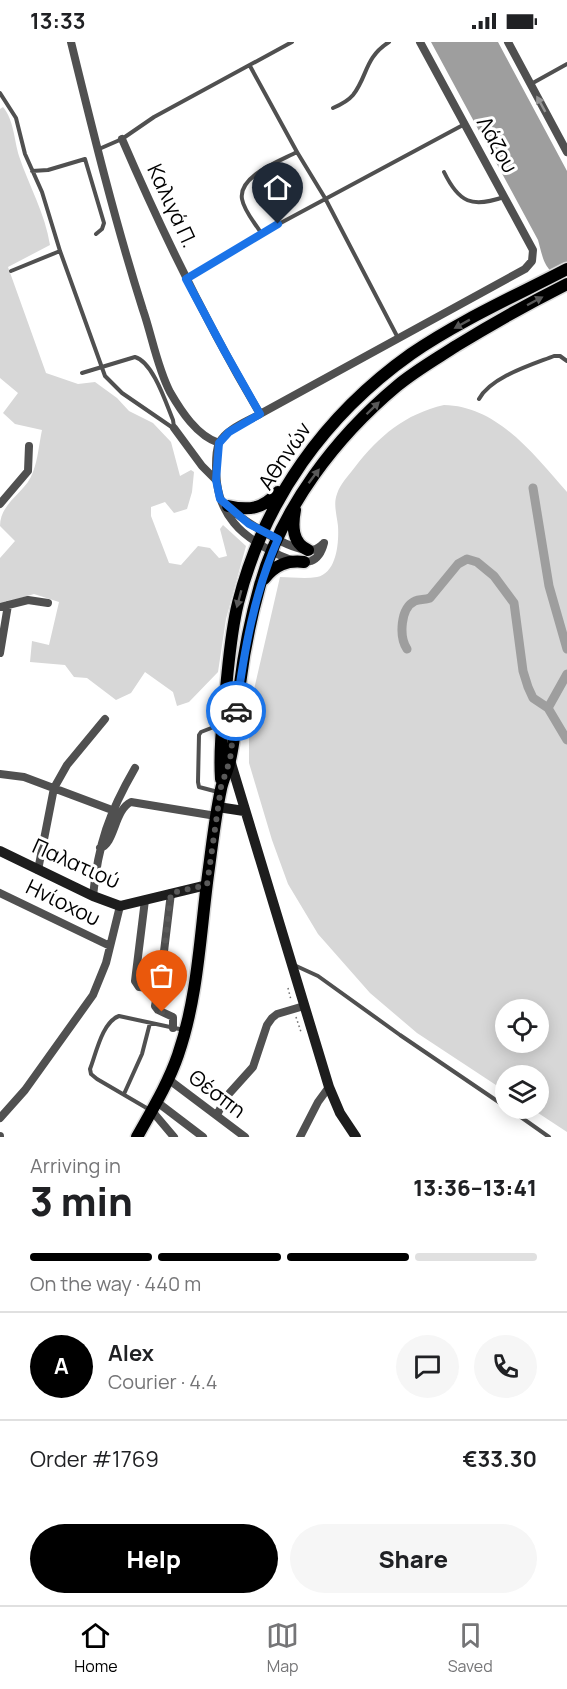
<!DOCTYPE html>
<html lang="en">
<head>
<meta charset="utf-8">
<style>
	:root { --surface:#fff; --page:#f6f6f6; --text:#202124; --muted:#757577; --line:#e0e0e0; --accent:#000 }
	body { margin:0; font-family:Manrope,sans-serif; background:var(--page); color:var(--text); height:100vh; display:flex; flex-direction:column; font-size:22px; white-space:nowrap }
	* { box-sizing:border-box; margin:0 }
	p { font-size:20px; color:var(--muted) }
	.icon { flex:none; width:33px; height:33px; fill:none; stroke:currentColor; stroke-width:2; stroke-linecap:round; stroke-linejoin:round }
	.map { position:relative; height:1095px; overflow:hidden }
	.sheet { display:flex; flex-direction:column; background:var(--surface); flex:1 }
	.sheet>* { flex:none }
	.tools { position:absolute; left:495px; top:957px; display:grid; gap:12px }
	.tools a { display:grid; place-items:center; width:54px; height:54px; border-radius:50%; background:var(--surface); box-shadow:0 3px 15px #0003; font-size:30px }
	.pin { position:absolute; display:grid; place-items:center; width:51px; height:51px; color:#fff; margin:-62px -26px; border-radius:50% 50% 50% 0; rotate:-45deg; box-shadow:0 0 6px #0007 }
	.pin .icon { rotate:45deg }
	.courier { position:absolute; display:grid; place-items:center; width:60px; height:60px; margin:-30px; border:4px solid #1a73e8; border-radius:50%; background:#fff; color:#222; box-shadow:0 2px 8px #0007 }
	.headline em { font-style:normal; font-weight:800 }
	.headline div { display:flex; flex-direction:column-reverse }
	.headline { display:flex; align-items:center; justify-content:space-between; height:102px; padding:0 30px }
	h1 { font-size:39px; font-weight:800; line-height:45px }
	.bar { display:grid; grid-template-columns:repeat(4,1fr); gap:9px 6px; align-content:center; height:72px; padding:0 30px }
	.bar i { height:8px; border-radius:4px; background:var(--line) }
	.bar .selected { background:var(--accent) }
	.bar p { grid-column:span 4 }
	.line { display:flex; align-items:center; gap:15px; padding:0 30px; border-top:2px solid var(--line) }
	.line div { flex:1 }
	.round { display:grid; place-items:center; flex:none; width:63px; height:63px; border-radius:32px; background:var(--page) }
	.primary-button { display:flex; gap:12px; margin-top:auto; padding:12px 30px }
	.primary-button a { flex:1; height:69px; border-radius:36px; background:var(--accent); color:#fff; font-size:24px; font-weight:800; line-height:69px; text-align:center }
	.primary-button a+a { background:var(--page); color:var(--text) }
	.status { display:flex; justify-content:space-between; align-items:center; height:42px; padding:0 30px; background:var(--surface); direction:ltr }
	.status svg { height:16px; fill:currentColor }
	.tab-bar { display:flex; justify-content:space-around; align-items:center; height:84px; border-top:2px solid var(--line); background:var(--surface); font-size:16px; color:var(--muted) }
	.tab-bar a { display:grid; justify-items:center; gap:3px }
	.tab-bar .selected { color:var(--accent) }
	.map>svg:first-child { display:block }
	.green { fill:#d7d7d7; fill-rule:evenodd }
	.water { fill:#9e9e9e }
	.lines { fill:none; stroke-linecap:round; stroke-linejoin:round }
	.canal { stroke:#9e9e9e; stroke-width:9 }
	.primary-casing { stroke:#dbdbdb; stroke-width:15 }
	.path { stroke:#727272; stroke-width:1.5; stroke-dasharray:1.5 3; stroke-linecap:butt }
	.lane { stroke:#505050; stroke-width:4 }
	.street { stroke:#505050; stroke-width:8 }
	.secondary { stroke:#1d1d1d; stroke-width:10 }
	.primary { stroke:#000; stroke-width:12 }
	.oneway { fill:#969696 }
	.oneway2 { fill:#595959 }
	.done { stroke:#595959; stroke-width:6; stroke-dasharray:0 10.8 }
	.route { stroke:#1a73e8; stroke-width:8 }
	.labels { text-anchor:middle; stroke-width:6; stroke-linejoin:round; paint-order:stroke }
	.street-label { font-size:21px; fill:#000; stroke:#fff }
</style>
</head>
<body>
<div class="status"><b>13:33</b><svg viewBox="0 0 49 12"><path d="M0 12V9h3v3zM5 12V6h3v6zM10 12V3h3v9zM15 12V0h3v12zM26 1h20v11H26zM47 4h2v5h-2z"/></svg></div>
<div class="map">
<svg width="567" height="1095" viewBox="0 0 567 1095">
	<rect width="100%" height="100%" fill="#fff"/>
	<path class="green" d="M3 65C14 78 14 98 19 114 29 144 45 171 50 203L8 225 46 331 78 342 95 340 117 356 129 369 153 381 171 400 180 434 191 428 194 430 192 450 187 467 174 471 165 460 151 465V474L169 521 181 523 198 504 210 506 219 516 227 514 220 487 223 483 246 504 226 577 218 630 189 660 177 664 173 650 145 630 131 651 116 658 87 636 74 635 65 623 30 620 32 599 49 603 59 560 34 552 0 562V516L15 499 0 484C0 460 26 451 33 430 38 417 39 402 42 388L15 382 3 371 18 351 0 336V67Z
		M444 363C498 364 534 413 567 450V1090L532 1067 538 1066V1034H506L505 1049 417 991 370 951 318 892 288 842 272 798 249 721V669L280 535C291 535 305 537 317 535 337 531 339 500 338 484 337 474 333 462 337 452 340 442 349 433 355 425 379 394 405 372 444 363ZM506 968H538V1000H506Z"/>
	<path class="water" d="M431 0H498L567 129V241C544 226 545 224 538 198Z"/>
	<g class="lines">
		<path class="canal" d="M533 446 549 544 567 607
			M407 607C399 595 400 566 415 559 419 557 425 558 430 556L458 522 467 517 477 520 494 534 514 561 523 629 528 645 533 656 548 666
			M567 632 548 666 567 698"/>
		<g class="primary-casing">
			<path id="primary" d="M228 464C249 469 263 467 278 450
				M295 468C292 484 292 501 308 508
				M264 537C275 523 287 518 304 520
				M221 737C219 707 223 676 226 646 229 618 231 589 238 561 264 458 325 373 411 312 459 279 515 254 567 227
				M137 1095C152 1068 168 1042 178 1013 198 955 200 893 208 833 212 804 215 775 221 747 223 737 228 728 230 718 236 694 236 667 240 642 244 609 251 575 260 543 282 465 336 395 397 344 415 329 436 317 456 304 492 282 529 261 567 242"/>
		</g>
		<path class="path" d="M288 946 291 958
			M296 975 301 990"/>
		<path class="lane" d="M250 24 297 110 325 156 398 296
			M531 42 567 22
			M0 51 16 76 25 112 42 150 60 209 105 334 122 351 173 386
			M333 66C340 63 348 59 353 53 368 34 364 16 389 0
			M99 107 122 97 154 75 292 0
			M32 129 48 128 85 117 104 181 102 187 96 192
			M444 130C459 161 472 166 504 155
			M261 191C255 181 244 169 242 157 238 134 280 119 297 110
			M11 229 60 209
			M187 236 262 191 463 83
			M82 331 135 315C153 320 166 361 173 378L174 385
			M479 357C491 335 531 323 554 314H560L567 319
			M218 750 199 745 198 740 199 693 201 690 219 683
			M294 923 318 934 400 993 506 1065
			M124 1052 142 1012 150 981
			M508 1066 549 1095
			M150 1068 97 1037 91 1032 90 1027C96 1012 102 980 119 974L184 988"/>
		<path class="street" d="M71 0C93 90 115 180 143 268 152 294 157 325 170 350 181 369 197 394 219 401
			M508 0 567 110
			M122 97C163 192 208 284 260 372
			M174 386 202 424 216 438
			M0 462 28 429 29 404
			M229 465C243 479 292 510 311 508 316 508 319 505 323 502
			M324 501C322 509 319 516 311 519 290 525 246 496 234 481 220 464 216 446 216 424 216 417 216 408 219 401 226 387 248 379 260 372L525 227 532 219 533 208 420 0
			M0 565 28 558 48 561
			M0 611 8 563
			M0 732 24 735 112 768
			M100 806C115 802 114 768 131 760L216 774
			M38 828 54 746 67 723 105 677
			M0 851 110 904
			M171 851 162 926 155 964 158 968 173 975V986
			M93 854C98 802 109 771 135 726
			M145 858 135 939 139 945 158 947
			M168 1037 245 1095
			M157 1060 203 1095
			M152 1069 174 1095
			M217 1073 226 1055 253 1025 267 983 272 976 277 972 304 964
			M0 1076 25 1048 93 953 106 921 120 864
			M0 1094V1095
			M300 1095 318 1060 329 1045"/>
		<path class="secondary" d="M228 718H230L329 1045 340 1071 356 1095
			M218 765 244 769
			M0 809 93 854 120 864 207 843"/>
		<use href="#primary" class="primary"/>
	</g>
	<defs><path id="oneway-solid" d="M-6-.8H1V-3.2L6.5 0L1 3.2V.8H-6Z" transform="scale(1.5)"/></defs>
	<use class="oneway" href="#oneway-solid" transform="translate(541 62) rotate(-119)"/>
	<g class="oneway2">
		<use href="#oneway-solid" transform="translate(535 259) rotate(-28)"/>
		<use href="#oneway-solid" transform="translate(462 282) rotate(151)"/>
		<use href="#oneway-solid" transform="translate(373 366) rotate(-44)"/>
		<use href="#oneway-solid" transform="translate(314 434) rotate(-53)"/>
		<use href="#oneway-solid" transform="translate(239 557) rotate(105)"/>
	</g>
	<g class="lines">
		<path class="done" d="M162 970 155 964 162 926 171 851 207 843 221 745 230 718 236 669"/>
		<path class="route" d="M236 669C244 610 254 551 278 497L249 482 220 457 216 438 219 401 229 390 260 372 225 310 186 237 278 182"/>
	</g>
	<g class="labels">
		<g class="street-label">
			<text transform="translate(497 103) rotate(61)" y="7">Λάζου</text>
			<text transform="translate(172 164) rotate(65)" y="7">Καλιγά Π.</text>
			<text transform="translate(285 414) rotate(-56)" y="7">Αθηνών</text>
			<text transform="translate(76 822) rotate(24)" y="7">Παλατιού</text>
			<text transform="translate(63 861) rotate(26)" y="7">Ηνίοχου</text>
			<text transform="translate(217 1052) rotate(37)" y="7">Θέσπη</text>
		</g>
	</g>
</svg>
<div class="tools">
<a><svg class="icon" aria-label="locate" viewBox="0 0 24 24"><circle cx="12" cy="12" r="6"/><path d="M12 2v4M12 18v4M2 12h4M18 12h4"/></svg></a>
<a><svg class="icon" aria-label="layers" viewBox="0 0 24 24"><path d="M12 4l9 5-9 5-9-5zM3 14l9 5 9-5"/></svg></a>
</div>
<div class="pin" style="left:162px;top:970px;background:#ea580c"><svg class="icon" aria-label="bag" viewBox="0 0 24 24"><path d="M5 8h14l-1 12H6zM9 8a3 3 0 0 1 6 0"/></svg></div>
<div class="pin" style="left:278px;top:182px;background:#1f2937"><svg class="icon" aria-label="home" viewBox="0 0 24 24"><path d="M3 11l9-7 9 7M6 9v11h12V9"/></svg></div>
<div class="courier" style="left:236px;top:669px"><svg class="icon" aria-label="car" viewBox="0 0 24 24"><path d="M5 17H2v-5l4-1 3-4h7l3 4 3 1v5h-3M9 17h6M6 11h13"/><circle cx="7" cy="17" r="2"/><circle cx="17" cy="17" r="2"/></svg></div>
</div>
<section class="sheet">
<div class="headline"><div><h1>3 min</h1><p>Arriving in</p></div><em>13:36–13:41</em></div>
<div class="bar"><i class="selected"></i><i class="selected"></i><i class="selected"></i><i></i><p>On the way · 440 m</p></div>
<div class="line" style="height:108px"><b class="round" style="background:var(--accent);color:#fff">A</b><div><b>Alex</b><p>Courier · 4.4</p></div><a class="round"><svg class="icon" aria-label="chat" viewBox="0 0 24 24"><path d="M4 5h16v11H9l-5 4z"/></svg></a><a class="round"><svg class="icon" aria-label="phone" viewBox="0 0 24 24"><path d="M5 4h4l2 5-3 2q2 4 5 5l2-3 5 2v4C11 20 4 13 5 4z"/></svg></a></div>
<div class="line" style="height:78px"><div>Order #1769</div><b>€33.30</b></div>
<div class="primary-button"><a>Help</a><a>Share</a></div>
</section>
<nav class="tab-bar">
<a class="selected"><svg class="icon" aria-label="home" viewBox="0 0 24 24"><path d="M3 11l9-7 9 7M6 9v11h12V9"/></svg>Home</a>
<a><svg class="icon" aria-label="map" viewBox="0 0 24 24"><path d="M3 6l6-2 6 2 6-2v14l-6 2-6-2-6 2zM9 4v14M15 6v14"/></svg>Map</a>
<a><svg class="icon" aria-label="saved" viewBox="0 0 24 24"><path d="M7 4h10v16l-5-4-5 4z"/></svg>Saved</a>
</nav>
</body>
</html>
